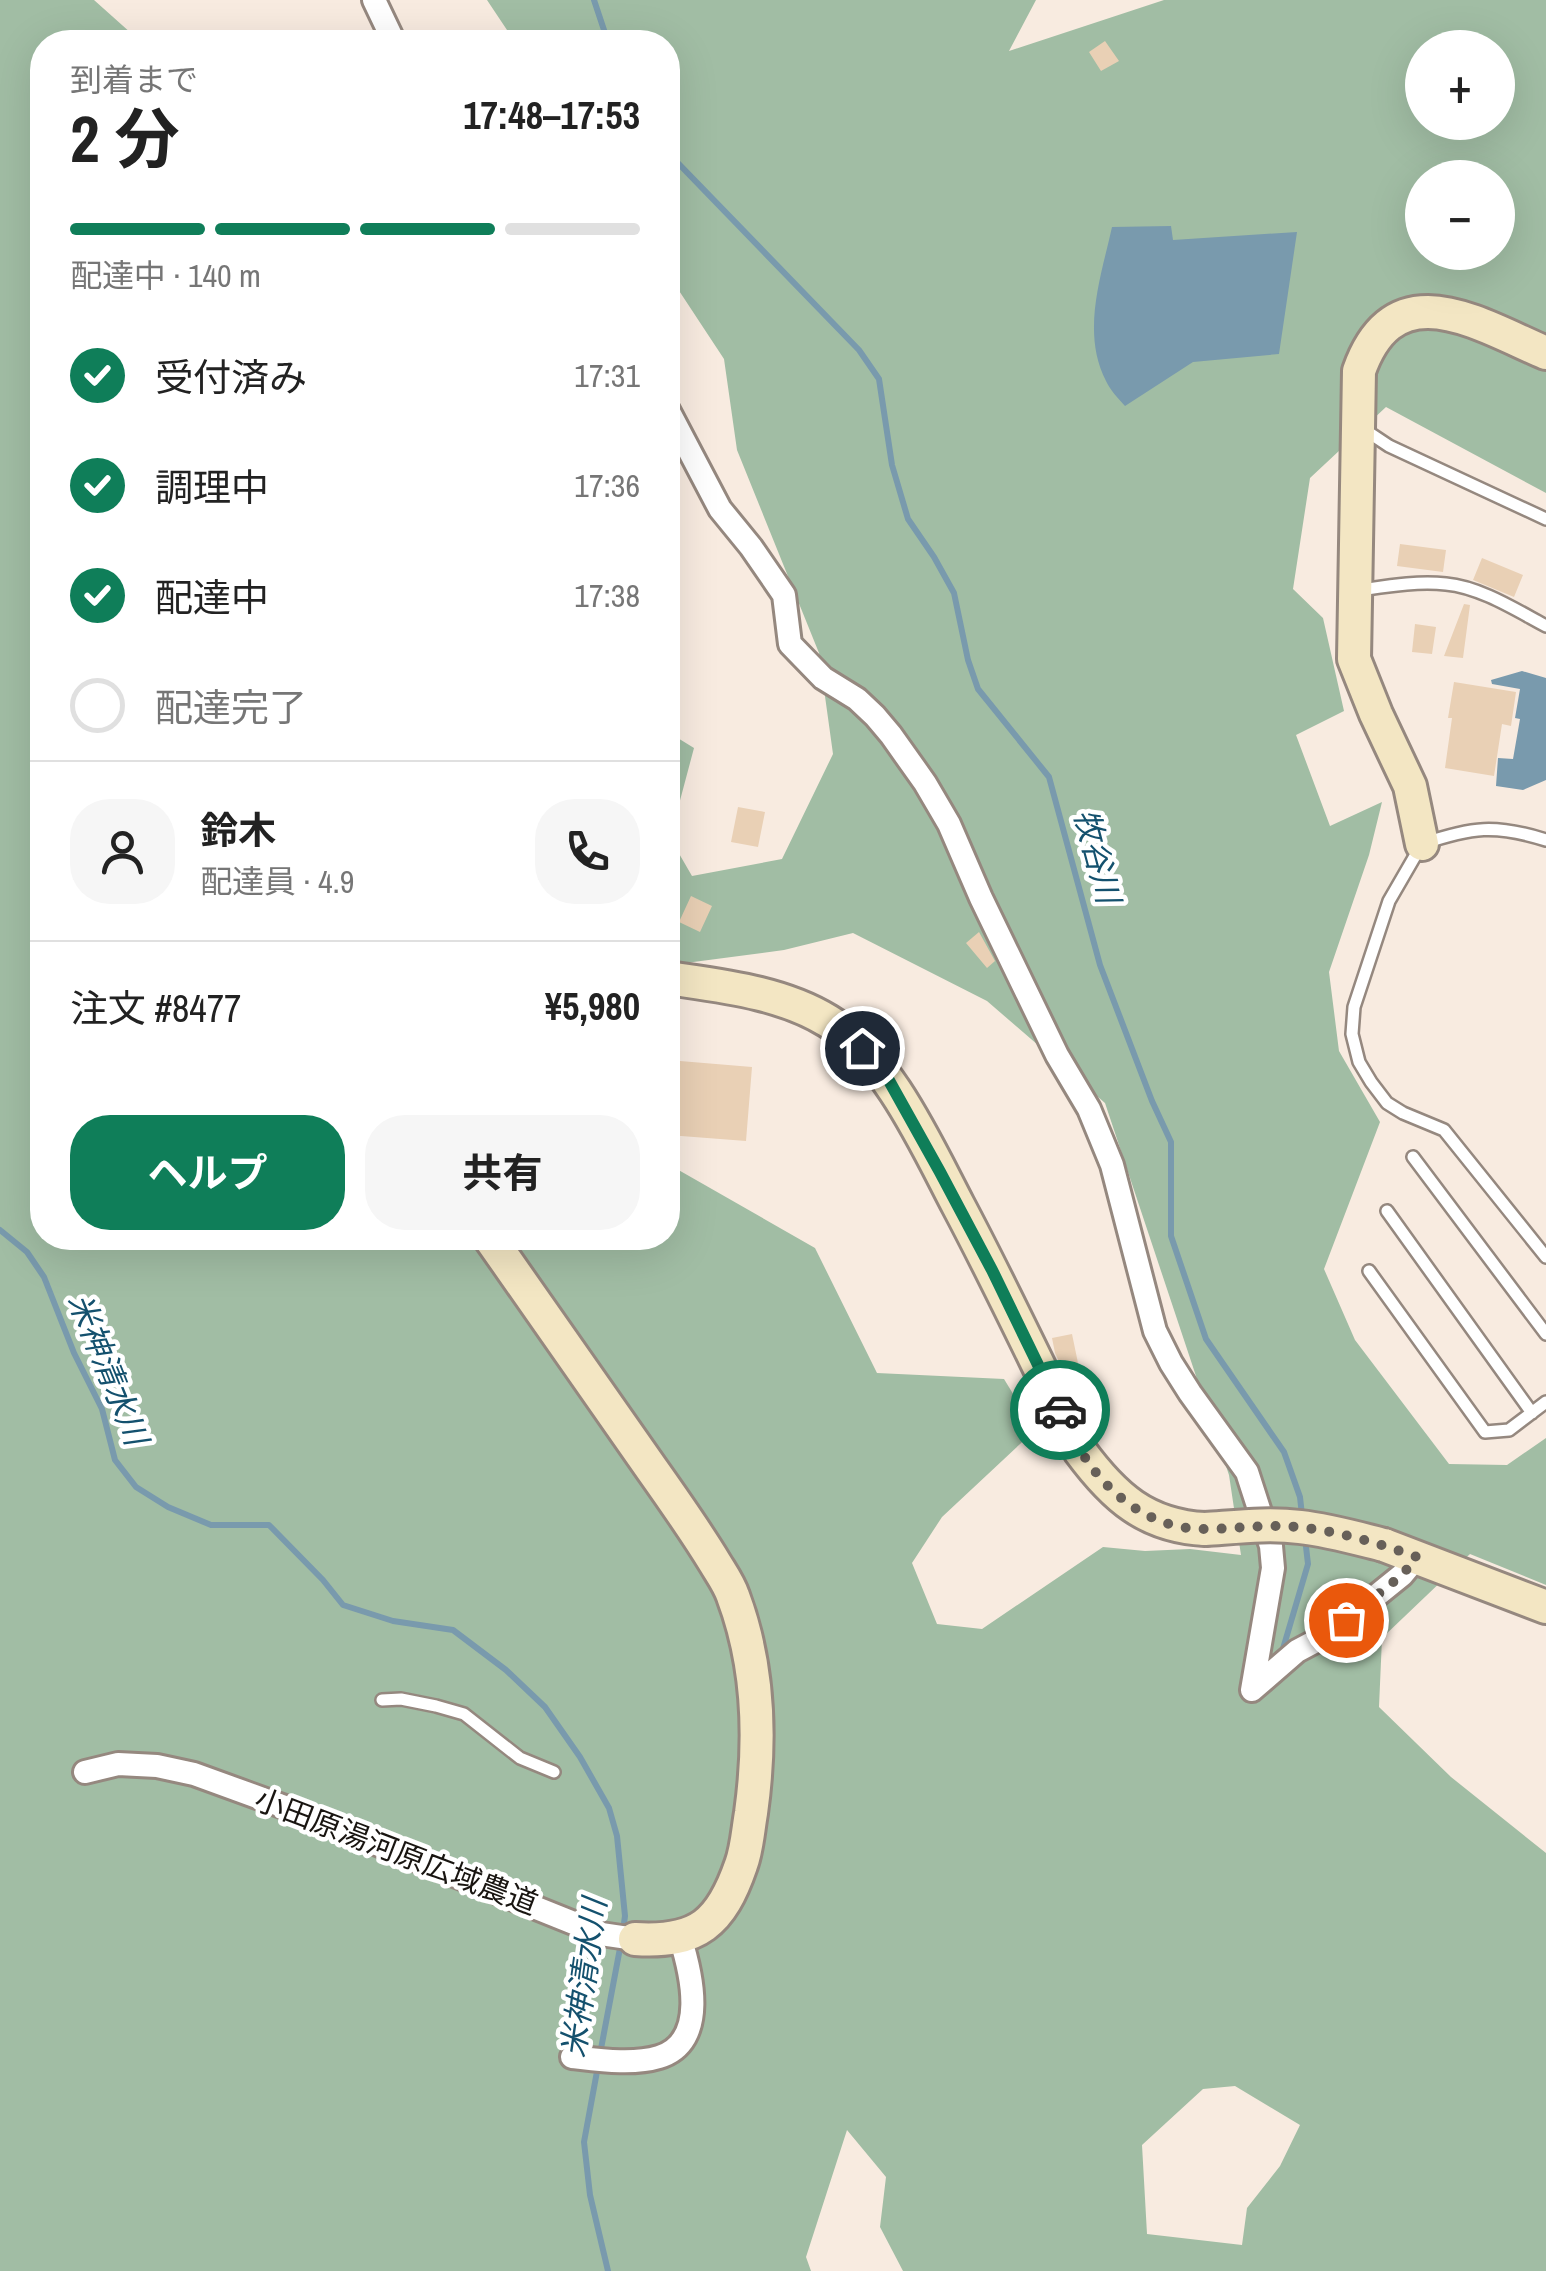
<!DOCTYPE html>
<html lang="ja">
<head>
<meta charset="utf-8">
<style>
	:root { --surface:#fff; --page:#f6f6f6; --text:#222; --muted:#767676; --line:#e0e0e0; --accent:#0f7e59 }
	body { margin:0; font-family:"Archivo Narrow","Noto Sans JP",sans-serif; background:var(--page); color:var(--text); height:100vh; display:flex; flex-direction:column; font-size:38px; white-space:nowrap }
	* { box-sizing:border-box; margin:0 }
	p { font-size:32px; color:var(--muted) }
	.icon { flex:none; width:55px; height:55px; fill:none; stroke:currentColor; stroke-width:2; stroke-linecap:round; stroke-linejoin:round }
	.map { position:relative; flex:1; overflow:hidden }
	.side { position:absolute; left:30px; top:30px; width:650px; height:1220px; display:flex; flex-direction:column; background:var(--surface); border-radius:40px; box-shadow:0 10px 40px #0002 }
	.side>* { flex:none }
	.controls { position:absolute; left:1405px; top:30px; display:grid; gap:20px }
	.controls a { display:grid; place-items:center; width:110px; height:110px; border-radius:50%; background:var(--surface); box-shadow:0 10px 40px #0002; font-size:50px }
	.pin { position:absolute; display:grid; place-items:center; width:85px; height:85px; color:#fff; margin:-42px; border:5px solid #fff; border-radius:50%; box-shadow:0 2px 10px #0007 }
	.courier { position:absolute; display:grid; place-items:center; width:100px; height:100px; margin:-50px; border:8px solid #0f7e59; border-radius:50%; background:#fff; color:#222; box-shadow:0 2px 12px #0007 }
	.headline em { font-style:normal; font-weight:700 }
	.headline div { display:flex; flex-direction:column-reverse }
	.headline { display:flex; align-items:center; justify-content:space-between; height:170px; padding:0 40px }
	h1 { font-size:65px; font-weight:700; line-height:75px }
	.bar { display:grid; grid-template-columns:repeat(4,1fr); gap:15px 10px; align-content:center; height:120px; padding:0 40px }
	.bar i { height:12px; border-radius:8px; background:var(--line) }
	.bar .on { background:var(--accent) }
	.bar p { grid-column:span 4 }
	.line { display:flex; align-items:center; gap:25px; padding:0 40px; border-top:2px solid var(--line) }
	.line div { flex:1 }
	.round { display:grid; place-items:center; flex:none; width:105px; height:105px; border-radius:40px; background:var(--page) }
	ol { padding:0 40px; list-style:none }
	li { display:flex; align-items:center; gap:30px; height:110px }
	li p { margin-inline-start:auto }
	li .icon { padding:10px; border-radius:50%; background:var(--accent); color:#fff; stroke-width:4 }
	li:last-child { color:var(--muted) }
	li i { width:55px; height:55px; border:5px solid var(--line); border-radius:50% }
	.action { display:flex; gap:20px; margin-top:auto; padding:20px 40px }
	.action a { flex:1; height:115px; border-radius:40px; background:var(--accent); color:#fff; font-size:40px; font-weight:700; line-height:115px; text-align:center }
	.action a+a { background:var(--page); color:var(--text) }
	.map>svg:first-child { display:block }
	.forest { fill:#a1bda4; fill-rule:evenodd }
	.water { fill:#799aad }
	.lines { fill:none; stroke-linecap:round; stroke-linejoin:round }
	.stream { stroke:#799aad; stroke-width:6 }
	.building { fill:#e9d0b5 }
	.lane-casing { stroke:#95887f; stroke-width:16 }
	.street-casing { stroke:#95887f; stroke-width:28 }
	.secondary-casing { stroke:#95887f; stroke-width:38 }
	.lane { stroke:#fff; stroke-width:11 }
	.street { stroke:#fff; stroke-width:22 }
	.secondary { stroke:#f3e6c3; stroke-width:32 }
	.secondary-bridge-casing { stroke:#95887f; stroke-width:38; stroke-linecap:butt }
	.secondary-bridge { stroke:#f3e6c3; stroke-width:32 }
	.done { stroke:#676059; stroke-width:10; stroke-dasharray:0 18 }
	.route { stroke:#0f7e59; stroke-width:12 }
	.labels { text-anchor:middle; stroke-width:9; stroke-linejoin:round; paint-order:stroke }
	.street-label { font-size:30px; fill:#191511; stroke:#fff }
	.water-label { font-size:32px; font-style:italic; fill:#14516e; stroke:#fff }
</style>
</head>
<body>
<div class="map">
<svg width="1546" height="2271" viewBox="0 0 1546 2271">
	<rect width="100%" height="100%" fill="#f8ebe0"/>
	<path class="forest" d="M0 0H94L141 42H42V1238H668V1164L815 1248 877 1373 1004 1379 1035 1430 942 1517 912 1563 937 1624 982 1629 1103 1547 1145 1551 1190 1549 1241 1555 1229 1475 1105 1103 987 1001 853 933 784 950 678 964 668 979V732L694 748 670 838 692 876 782 859 833 754 819 653 737 450 724 359 668 274V42H515L487 0H1036L1009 51 1164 0H1546V493L1386 407 1310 478 1293 589 1323 618 1344 711 1296 735 1330 826 1382 802 1369 855 1329 972 1339 1051 1380 1122 1324 1269 1355 1340 1449 1464 1507 1465 1546 1438V1585L1470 1554 1382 1638 1379 1707 1451 1777 1546 1853V2271H903L880 2227 886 2177 847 2130 806 2257 811 2271H0ZM1422 48H1498V122H1422ZM1422 178H1498V252H1422ZM1235 2086 1300 2125 1280 2166 1247 2208 1242 2245 1147 2234 1142 2145 1203 2089Z"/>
	<path class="water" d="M1171 226 1173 240 1297 232 1279 354 1193 362 1125 406C1118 398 1110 390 1106 381 1081 332 1101 277 1112 227Z
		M1522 671 1546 678V780L1523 790 1496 786 1498 758 1513 759 1520 719 1515 718 1520 689 1492 684 1491 680Z"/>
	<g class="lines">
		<path class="stream" d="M594 0 608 42
			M668 149 675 160 859 350 879 379 892 465 908 519 934 557 954 593 968 660 978 689 1049 777 1100 965 1152 1101 1171 1142V1236L1206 1339 1284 1452 1300 1497 1302 1515
			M0 1230 27 1252 44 1277 74 1353 102 1409 115 1460 136 1487 168 1507 211 1525H269L323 1580 343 1605 393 1621 453 1630 506 1670 545 1707 580 1757 609 1808 617 1836 625 1916 623 1931
			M1282 1652 1308 1564 1305 1538
			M600 2054 621 1943
			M598 2066 584 2142 590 2195 608 2271"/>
	</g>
	<path class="building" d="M1105 41 1119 61 1101 71 1089 52Z
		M1400 544 1446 550 1443 572 1397 566Z
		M1482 558 1523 575 1514 597 1473 580Z
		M1464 604 1470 605 1463 658 1444 656Z
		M1415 624 1436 627 1432 654 1412 652Z
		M1454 682 1516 692 1511 726 1502 724 1494 776 1445 768 1452 718H1448Z
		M738 807 765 812 758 847 731 842Z
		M691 896 712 906 700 932 679 922Z
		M979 932 995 961 987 968 966 943Z
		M668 1060 752 1067 746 1141 668 1135Z
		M1072 1334 1078 1363 1061 1366 1055 1353 1052 1338Z"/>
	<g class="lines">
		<g class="lane-casing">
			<path id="lane" d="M1362 428 1389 446 1546 519
				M1360 590C1388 586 1417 581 1446 584 1480 587 1516 610 1546 626
				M1546 840C1495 824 1472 827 1422 844L1389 901 1354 1007 1352 1034 1359 1062 1371 1082 1387 1103 1403 1113 1444 1130 1546 1257
				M1413 1157 1546 1334
				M1387 1211 1532 1413
				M1369 1271 1485 1432 1509 1430 1546 1402
				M382 1700 401 1699 436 1706 464 1714 520 1758 554 1772"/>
		</g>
		<g class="street-casing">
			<path id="street" d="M374 0 394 42
				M668 410 720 509 751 547 784 595 790 644 823 678 857 699 875 716 891 735 925 783 949 824 981 898 1057 1055 1089 1109 1112 1165 1155 1331 1171 1363 1190 1393 1247 1472 1271 1546 1273 1568 1252 1690
				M1252 1690 1297 1651 1329 1634 1402 1575 1417 1557
				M85 1772 118 1764 157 1766 194 1774 293 1810 601 1934 635 1939
				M572 2057C599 2060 633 2065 659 2057 709 2042 691 1972 680 1937"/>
		</g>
		<g class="secondary-casing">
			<path id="secondary" d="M1422 844 1410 786 1376 714 1354 659 1359 371C1395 269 1478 324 1546 353
				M668 978C721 986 781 992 828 1021 887 1056 927 1146 958 1205 1001 1286 1040 1369 1080 1451 1114 1497 1146 1526 1205 1529
				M490 1238C544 1314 597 1391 651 1468 673 1499 695 1530 715 1563 721 1573 729 1584 733 1596 759 1665 761 1741 751 1813 748 1830 747 1849 741 1865 721 1923 698 1943 635 1939
				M1384 1545 1546 1607"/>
		</g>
		<use href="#lane" class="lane"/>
		<use href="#street" class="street"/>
		<use href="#secondary" class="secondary"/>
		<g class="secondary-bridge-casing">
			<path id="secondary-bridge" d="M1205 1529C1236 1527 1268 1523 1300 1527 1328 1530 1356 1538 1384 1545"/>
		</g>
		<use href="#secondary-bridge" class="secondary-bridge"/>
	</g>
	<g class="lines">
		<path class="done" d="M1060 1410C1067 1423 1073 1438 1081 1451 1107 1495 1153 1530 1205 1529 1236 1529 1266 1524 1298 1527 1338 1531 1378 1543 1417 1557L1402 1575 1346 1620"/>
		<path class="route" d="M862 1048 887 1077 940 1172 992 1270 1060 1410"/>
	</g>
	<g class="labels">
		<g class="street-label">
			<text transform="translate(396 1852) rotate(21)" y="10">小田原湯河原広域農道</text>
		</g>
		<g class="water-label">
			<text transform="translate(1097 856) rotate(75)" y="11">牧谷川</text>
			<text transform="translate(108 1369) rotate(68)" y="11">米神清水川</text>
			<text transform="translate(584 1978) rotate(-82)" y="11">米神清水川</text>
		</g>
	</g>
</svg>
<div class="controls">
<a>+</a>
<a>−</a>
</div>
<div class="pin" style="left:1346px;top:1620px;background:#ea580c"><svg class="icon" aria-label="bag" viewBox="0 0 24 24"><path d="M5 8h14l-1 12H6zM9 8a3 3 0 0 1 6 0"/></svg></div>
<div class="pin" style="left:862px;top:1048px;background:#1f2937"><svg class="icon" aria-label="home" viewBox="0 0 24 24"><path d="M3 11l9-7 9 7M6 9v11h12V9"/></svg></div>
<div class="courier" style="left:1060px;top:1410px"><svg class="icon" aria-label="car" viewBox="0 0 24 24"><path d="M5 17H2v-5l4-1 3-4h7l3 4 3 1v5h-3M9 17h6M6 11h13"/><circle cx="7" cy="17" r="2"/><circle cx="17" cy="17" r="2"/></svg></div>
<section class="side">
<div class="headline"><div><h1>2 分</h1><p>到着まで</p></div><em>17:48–17:53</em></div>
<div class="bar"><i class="on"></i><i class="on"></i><i class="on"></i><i></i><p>配達中 · 140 m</p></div>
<ol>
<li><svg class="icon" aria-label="check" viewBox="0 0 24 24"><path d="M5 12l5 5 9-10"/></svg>受付済み<p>17:31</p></li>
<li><svg class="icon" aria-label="check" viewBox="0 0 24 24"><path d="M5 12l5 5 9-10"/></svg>調理中<p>17:36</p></li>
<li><svg class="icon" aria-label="check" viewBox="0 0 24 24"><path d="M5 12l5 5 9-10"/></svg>配達中<p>17:38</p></li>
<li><i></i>配達完了</li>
</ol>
<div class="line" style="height:180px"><a class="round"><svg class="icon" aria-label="person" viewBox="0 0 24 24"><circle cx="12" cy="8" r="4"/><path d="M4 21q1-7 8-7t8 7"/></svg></a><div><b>鈴木</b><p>配達員 · 4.9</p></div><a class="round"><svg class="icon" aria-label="phone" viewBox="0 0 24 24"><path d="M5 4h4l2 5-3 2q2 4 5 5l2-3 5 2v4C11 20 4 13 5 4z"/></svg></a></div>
<div class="line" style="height:130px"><div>注文 #8477</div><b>¥5,980</b></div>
<div class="action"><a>ヘルプ</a><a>共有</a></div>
</section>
</div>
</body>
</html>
